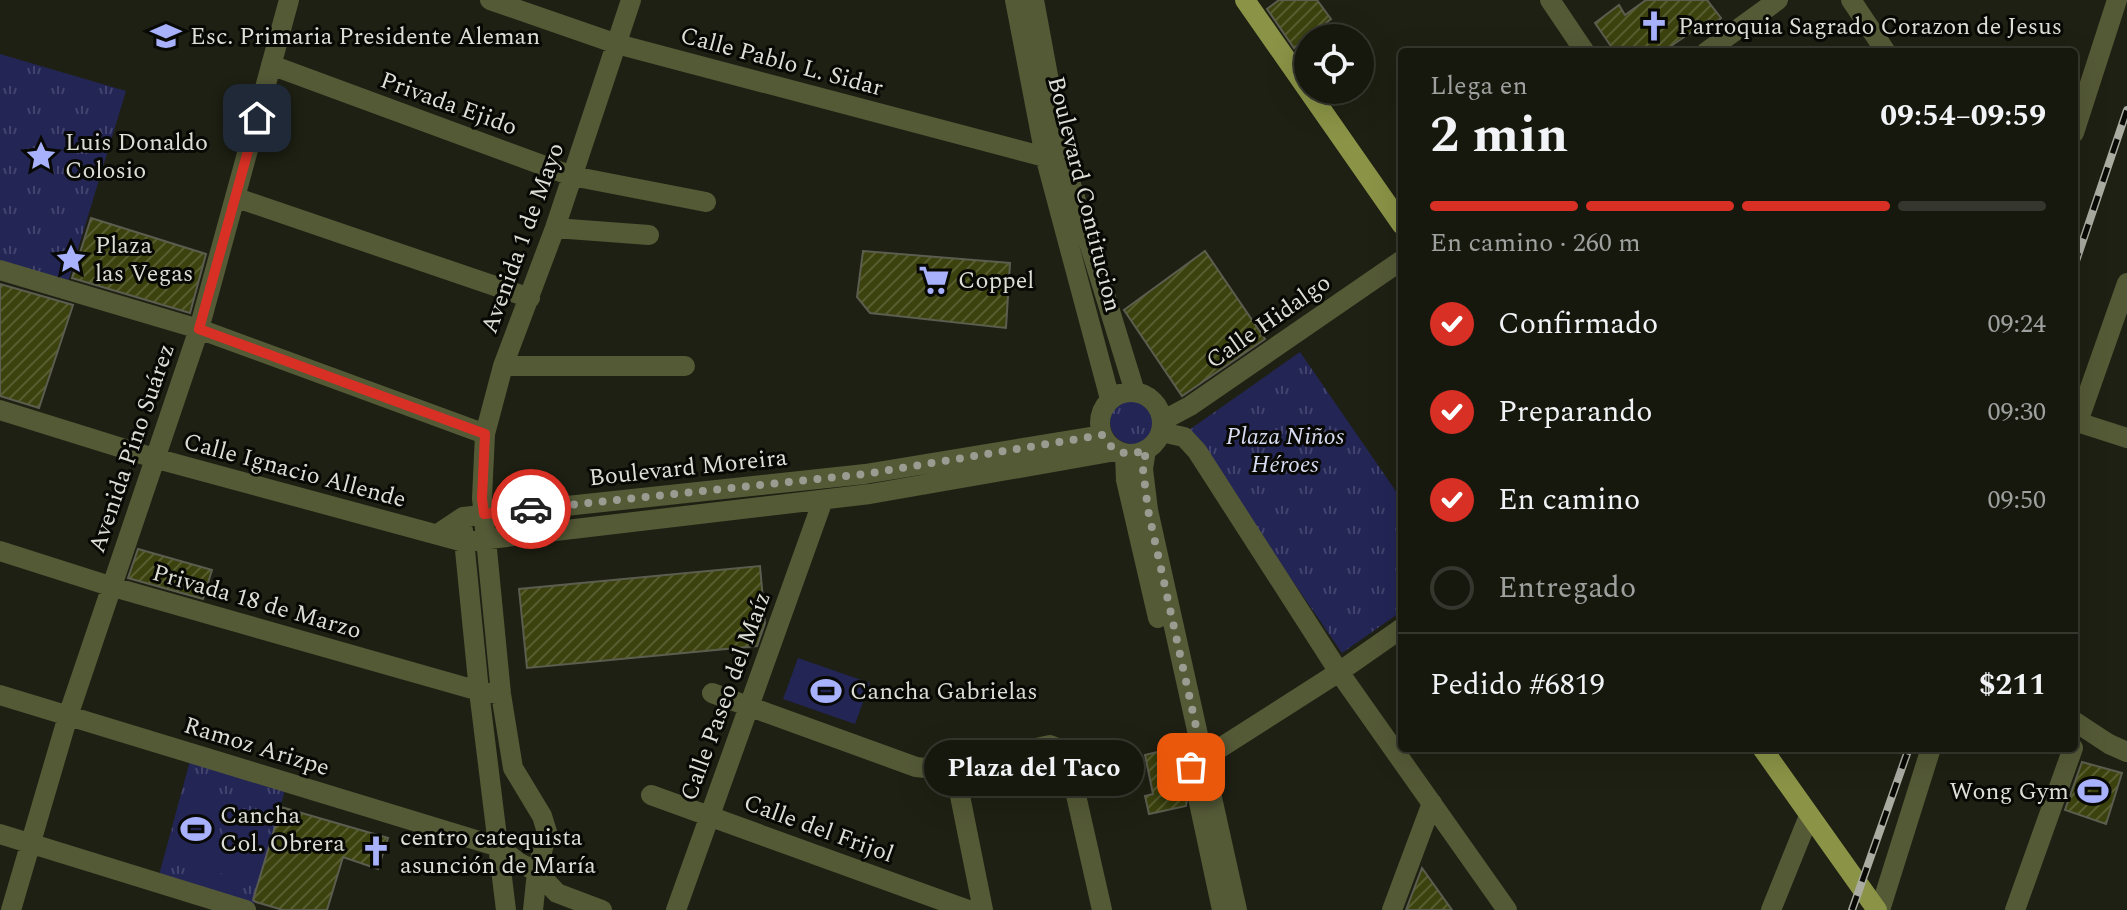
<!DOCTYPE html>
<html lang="es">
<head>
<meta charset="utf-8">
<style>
	:root { --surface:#16180e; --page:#1f2117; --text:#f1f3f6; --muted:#9ea09e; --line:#35372e; --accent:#d93025 }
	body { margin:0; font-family:Spectral,serif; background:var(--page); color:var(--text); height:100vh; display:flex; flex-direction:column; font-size:30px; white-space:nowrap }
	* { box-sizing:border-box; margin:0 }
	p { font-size:26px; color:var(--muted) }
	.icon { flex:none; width:44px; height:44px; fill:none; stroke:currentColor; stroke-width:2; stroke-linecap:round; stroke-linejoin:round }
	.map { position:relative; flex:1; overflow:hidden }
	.panel { position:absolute; left:1398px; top:48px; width:680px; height:704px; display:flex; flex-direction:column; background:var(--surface); border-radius:8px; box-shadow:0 8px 32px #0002,0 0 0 2px var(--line) }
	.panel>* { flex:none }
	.buttons { position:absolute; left:1294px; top:24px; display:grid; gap:16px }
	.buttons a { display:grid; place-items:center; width:80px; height:80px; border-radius:50%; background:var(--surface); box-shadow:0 8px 32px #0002,0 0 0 2px var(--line); font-size:40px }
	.pin { position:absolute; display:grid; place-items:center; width:68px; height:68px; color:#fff; margin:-34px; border-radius:16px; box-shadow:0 4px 12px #0006 }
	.courier { position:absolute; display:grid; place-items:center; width:80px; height:80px; margin:-40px; border:6px solid #d93025; border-radius:50%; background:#fff; color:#222; box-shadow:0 2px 10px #0007 }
	.bubble { position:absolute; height:56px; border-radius:28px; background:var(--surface); box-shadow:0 8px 32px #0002,0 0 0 2px var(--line); font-size:26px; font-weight:700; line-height:56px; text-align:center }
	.overview em { font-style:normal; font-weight:700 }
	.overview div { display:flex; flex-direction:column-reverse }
	.overview { display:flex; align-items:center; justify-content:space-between; height:136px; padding:0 32px }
	h1 { font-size:52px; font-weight:700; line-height:60px }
	.bar { display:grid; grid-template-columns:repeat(4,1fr); gap:12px 8px; align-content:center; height:96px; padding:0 32px }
	.bar i { height:10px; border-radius:6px; background:var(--line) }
	.bar .on { background:var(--accent) }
	.bar p { grid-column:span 4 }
	.line { display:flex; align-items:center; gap:20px; padding:0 32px; border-top:2px solid var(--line) }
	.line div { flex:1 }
	ol { padding:0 32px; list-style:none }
	li { display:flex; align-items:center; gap:24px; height:88px }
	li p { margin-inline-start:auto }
	li .icon { padding:8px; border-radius:50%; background:var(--accent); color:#fff; stroke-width:4 }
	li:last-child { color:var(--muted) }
	li i { width:44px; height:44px; border:4px solid var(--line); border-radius:50% }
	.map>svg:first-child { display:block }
	.grass { fill:url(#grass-tufts) }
	.pitch { fill:#232555 }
	.building { fill:url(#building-hatch); stroke:#5b5d4e; stroke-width:2 }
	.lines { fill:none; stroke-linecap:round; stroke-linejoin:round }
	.minor { stroke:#545936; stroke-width:20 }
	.major { stroke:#8a9346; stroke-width:20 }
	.rail-casing { stroke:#aaaca2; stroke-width:8 }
	.rail { stroke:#080905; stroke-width:5; stroke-dasharray:15; stroke-linecap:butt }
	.done { stroke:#9a9c92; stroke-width:8; stroke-dasharray:0 14.4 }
	.route { stroke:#d93025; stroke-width:10 }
	.labels { text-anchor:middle; stroke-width:6; stroke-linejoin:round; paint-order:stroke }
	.poi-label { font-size:24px; fill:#dddfd6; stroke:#080905; text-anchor:start }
	.street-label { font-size:24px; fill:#dddfd6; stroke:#080905 }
	.park-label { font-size:24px; font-style:italic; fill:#d8dcf2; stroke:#080905 }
</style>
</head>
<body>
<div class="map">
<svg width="2127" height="910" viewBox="0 0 2127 910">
	<defs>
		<pattern id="grass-tufts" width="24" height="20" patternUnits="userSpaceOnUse" patternTransform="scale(2)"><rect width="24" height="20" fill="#232555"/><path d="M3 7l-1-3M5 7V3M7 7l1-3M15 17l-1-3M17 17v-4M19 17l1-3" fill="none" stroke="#42446d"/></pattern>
		<pattern id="building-hatch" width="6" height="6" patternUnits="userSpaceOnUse" patternTransform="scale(2)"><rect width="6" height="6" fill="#3c420e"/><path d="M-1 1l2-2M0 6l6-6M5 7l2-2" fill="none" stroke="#585d30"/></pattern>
	</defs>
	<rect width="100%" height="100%" fill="#1e2013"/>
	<path class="grass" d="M0 54 126 91 68 282 0 262Z
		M1300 352 1402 500V611L1342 653 1189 430Z
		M1110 422a22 22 0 1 1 44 0a22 22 0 1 1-44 0Z
		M191 757 285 790 253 908 158 879Z"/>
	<path class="pitch" d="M798 658 870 683 855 724 783 699Z
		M185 792 227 805 208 866 166 853Z
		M231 805 272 818 252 883 211 870Z"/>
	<path class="building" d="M1279 0H1317L1331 19 1294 48 1267 9Z
		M1646 0H1707L1721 18 1704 32 1696 29 1662 52H1615L1595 23 1619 5 1625 15Z
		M91 218 206 254 190 313 72 278Z
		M863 251 1010 263 1006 328 870 313 857 297Z
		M1205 251 1265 339 1182 396 1124 310Z
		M0 284 73 305 39 408 0 396Z
		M138 549 212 570 203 599 128 578Z
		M760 566 765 623 757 646 527 668 519 589Z
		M1178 747 1188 790 1186 806 1149 814 1145 796 1153 794 1145 755Z
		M2082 762 2122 773 2106 824 2065 810Z
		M281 807 388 838 378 869 343 857 327 910H283L256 902 253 900Z
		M1422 868 1452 910H1406Z"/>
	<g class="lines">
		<path class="minor" d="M490 0 617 44 1064 162
			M1015 0 1045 156 1110 399
			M1034 0 1064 162 1135 392
			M1550 0 1585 52
			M1851 0 1886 52
			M1706 52 1778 0
			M271 65 572 176 706 202
			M2074 133 2117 0
			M237 198 530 298
			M555 228 649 235
			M0 270 199 329 485 434
			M503 366H685
			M1100 423a31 31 0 1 1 62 0a31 31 0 1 1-62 0Z
			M0 410 154 458 464 542 870 494 1116 451
			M1162 421 1190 406 1402 260
			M2074 421 2127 438
			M2078 422 2127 283
			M1161 432 1184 437 1197 451 1339 672 1507 910
			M1146 450 1143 469 1148 510 1237 910
			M1125 454 1126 480 1158 618
			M463 530 479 691 506 910
			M439 533 463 517 865 474 1102 435
			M0 551 113 587 479 691 501 694
			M712 693 916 767 935 769 1050 745 1066 751 1102 910
			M0 695 499 847 518 862 537 872 557 893 602 910
			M2074 721 2109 744 2127 752
			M1195 764 1339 672 1402 628
			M954 766 983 910
			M651 795 968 910
			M1198 798 1222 910
			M0 834 246 910
			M11 910 68 716 199 329 289 0
			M533 910 537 872 547 832 542 816 513 768 501 694 482 498 485 434 503 366 555 228 631 0
			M676 910 823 500
			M1392 910 1432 803
			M1771 910 1809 816
			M1880 910 1931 748
			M2015 910 2073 748"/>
		<path class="major" d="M1245 0 1402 225
			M1762 748 1877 910"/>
		<g class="rail-casing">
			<path id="rail" d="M2074 267 2127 110
				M1852 910 1909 748"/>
		</g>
		<use href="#rail" class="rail"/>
	</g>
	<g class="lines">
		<path class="done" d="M531 509 865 474 1102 435C1113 453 1126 457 1146 450L1143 469 1148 510 1203 758 1191 767"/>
		<path class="route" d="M257 118 199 329 485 434 482 498 484 514 531 509"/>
	</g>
	<defs>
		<g id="church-bare" transform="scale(2.4)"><path d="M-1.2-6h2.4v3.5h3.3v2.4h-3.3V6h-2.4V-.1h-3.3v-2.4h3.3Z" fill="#a7b1fc" stroke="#080905" stroke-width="2.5" paint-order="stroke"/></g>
		<g id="school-bare" transform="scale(2.4)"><path d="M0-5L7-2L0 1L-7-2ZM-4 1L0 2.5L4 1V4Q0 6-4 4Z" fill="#a7b1fc" stroke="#080905" stroke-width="2.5" paint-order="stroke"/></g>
		<g id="sight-bare" transform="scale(2.4)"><path d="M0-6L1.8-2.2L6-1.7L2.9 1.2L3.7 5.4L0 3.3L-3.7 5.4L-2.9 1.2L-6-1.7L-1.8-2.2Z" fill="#a7b1fc" stroke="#080905" stroke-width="2.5" paint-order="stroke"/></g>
		<g id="supermarket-bare" transform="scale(2.4)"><path d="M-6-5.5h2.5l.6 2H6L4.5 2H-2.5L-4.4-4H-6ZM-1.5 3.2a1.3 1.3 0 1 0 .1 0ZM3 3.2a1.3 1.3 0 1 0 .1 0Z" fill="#a7b1fc" stroke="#080905" stroke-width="2.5" paint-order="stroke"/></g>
		<g id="stadium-bare" transform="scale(2.4)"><path d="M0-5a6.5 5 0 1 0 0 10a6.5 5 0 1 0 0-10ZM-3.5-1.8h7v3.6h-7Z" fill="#a7b1fc" stroke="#080905" stroke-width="2.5" paint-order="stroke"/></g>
	</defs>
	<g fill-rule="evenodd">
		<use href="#church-bare" x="1654" y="26"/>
		<use href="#school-bare" x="166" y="36"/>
		<use href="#sight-bare" x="41" y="156"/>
		<use href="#sight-bare" x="71" y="259"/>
		<use href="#supermarket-bare" x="934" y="280"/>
		<use href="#stadium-bare" x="826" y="691"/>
		<use href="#stadium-bare" x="2093" y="791"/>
		<use href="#stadium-bare" x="196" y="829"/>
		<use href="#church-bare" x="376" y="851"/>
	</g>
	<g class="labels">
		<g class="poi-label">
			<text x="1678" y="34">Parroquia Sagrado Corazon de Jesus</text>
			<text x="190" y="44">Esc. Primaria Presidente Aleman</text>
			<text x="65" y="150">Luis Donaldo<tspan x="65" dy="28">Colosio</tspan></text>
			<text x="95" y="253">Plaza<tspan x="95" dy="28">las Vegas</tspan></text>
			<text x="958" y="288">Coppel</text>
			<text x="850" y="699">Cancha Gabrielas</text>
			<text x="2069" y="799" text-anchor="end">Wong Gym</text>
			<text x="220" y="823">Cancha<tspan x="220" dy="28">Col. Obrera</tspan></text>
			<text x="400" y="845">centro catequista<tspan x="400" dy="28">asunción de María</tspan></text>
		</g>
		<g class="street-label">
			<text transform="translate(782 61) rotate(15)" y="8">Calle Pablo L. Sidar</text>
			<text transform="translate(449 103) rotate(20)" y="8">Privada Ejido</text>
			<text transform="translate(1085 194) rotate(76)" y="8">Boulevard Contitucion</text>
			<text transform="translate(522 238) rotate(-70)" y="8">Avenida 1 de Mayo</text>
			<text transform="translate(1268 321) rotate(-35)" y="8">Calle Hidalgo</text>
			<text transform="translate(131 448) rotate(-71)" y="8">Avenida Pino Suárez</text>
			<text transform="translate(688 467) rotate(-6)" y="8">Boulevard Moreira</text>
			<text transform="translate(295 470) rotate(15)" y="8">Calle Ignacio Allende</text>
			<text transform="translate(257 601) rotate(16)" y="8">Privada 18 de Marzo</text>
			<text transform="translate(725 696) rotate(-70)" y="8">Calle Paseo del Maíz</text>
			<text transform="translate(257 746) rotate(17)" y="8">Ramoz Arizpe</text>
			<text transform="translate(819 828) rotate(20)" y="8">Calle del Frijol</text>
		</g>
		<g class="park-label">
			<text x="1285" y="444">Plaza Niños<tspan x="1285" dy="28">Héroes</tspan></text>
		</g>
	</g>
</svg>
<div class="buttons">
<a><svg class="icon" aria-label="locate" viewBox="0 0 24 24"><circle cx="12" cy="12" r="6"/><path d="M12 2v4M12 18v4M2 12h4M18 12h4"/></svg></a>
</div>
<div class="pin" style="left:1191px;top:767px;background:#ea580c"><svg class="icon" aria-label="bag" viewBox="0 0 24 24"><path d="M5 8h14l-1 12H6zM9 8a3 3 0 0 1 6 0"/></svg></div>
<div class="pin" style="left:257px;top:118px;background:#1f2937"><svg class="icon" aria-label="home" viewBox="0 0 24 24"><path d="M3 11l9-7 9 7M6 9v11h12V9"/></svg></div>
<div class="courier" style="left:531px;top:509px"><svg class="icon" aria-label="car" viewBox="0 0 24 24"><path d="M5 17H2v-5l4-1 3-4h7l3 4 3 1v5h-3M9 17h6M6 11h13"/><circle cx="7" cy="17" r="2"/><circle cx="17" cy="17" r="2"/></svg></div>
<div class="bubble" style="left:924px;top:740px;width:220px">Plaza del Taco</div>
<section class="panel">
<div class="overview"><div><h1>2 min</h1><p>Llega en</p></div><em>09:54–09:59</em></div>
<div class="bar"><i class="on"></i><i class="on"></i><i class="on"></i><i></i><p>En camino · 260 m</p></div>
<ol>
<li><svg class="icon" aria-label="check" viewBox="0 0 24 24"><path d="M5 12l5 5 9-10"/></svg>Confirmado<p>09:24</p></li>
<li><svg class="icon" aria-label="check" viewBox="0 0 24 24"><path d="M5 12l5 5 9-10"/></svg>Preparando<p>09:30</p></li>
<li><svg class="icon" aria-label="check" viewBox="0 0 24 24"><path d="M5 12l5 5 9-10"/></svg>En camino<p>09:50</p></li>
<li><i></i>Entregado</li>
</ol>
<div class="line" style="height:104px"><div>Pedido #6819</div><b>$211</b></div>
</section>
</div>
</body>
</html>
